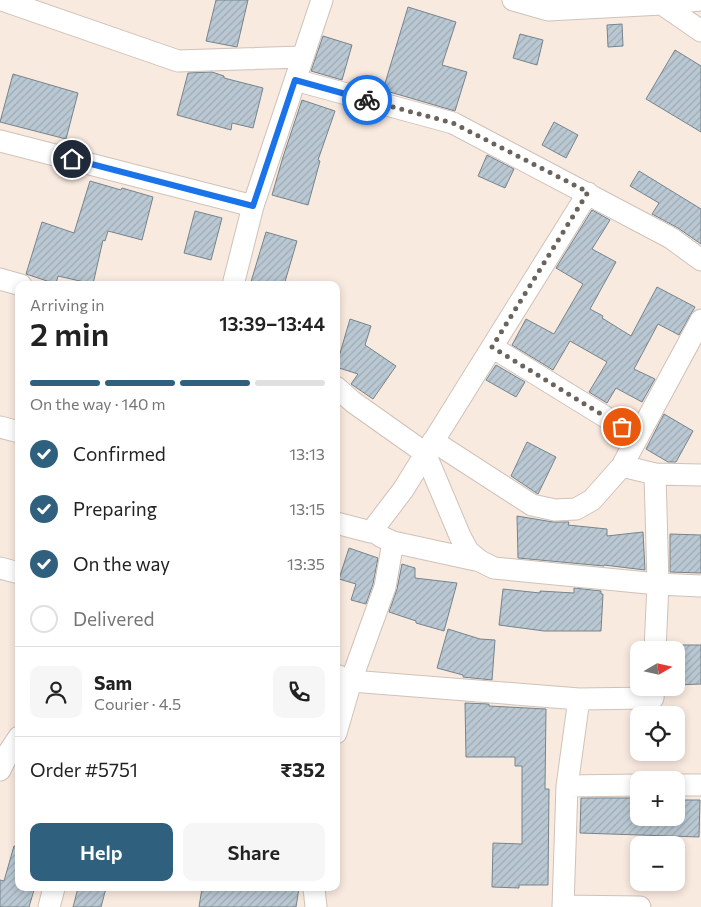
<!DOCTYPE html>
<html lang="en">
<head>
<meta charset="utf-8">
<style>
	:root { --surface:#fff; --page:#f6f6f6; --text:#222; --muted:#767676; --line:#e0e0e0; --accent:#2f607e }
	body { margin:0; font-family:Commissioner,sans-serif; background:var(--page); color:var(--text); height:100vh; display:flex; flex-direction:column; font-size:19px; white-space:nowrap }
	* { box-sizing:border-box; margin:0 }
	p { font-size:16px; color:var(--muted) }
	.icon { flex:none; width:28px; height:28px; fill:none; stroke:currentColor; stroke-width:2; stroke-linecap:round; stroke-linejoin:round }
	.map { position:relative; flex:1; overflow:hidden }
	.details { position:absolute; left:15px; top:281px; width:325px; height:610px; display:flex; flex-direction:column; background:var(--surface); border-radius:10px; box-shadow:0 2px 8px #0003 }
	.details>* { flex:none }
	.needle { width:32px; rotate:81deg }
	.tools { position:absolute; left:630px; top:641px; display:grid; gap:10px }
	.tools a { display:grid; place-items:center; width:55px; height:55px; border-radius:10px; background:var(--surface); box-shadow:0 2px 8px #0003; font-size:25px }
	.pin { position:absolute; display:grid; place-items:center; width:42px; height:42px; color:#fff; margin:-21px; border:2px solid #fff; border-radius:50%; box-shadow:0 1px 5px #0007 }
	.courier { position:absolute; display:grid; place-items:center; width:50px; height:50px; margin:-25px; border:4px solid #1a73e8; border-radius:50%; background:#fff; color:#222; box-shadow:0 1px 6px #0007 }
	.summary em { font-style:normal; font-weight:600 }
	.summary div { display:flex; flex-direction:column-reverse }
	.summary { display:flex; align-items:center; justify-content:space-between; height:85px; padding:0 15px }
	h1 { font-size:32px; font-weight:600; line-height:38px }
	.bar { display:grid; grid-template-columns:repeat(4,1fr); gap:8px 5px; align-content:center; height:60px; padding:0 15px }
	.bar i { height:6px; border-radius:4px; background:var(--line) }
	.bar .active { background:var(--accent) }
	.bar p { grid-column:span 4 }
	.line { display:flex; align-items:center; gap:12px; padding:0 15px; border-top:1px solid var(--line) }
	.line div { flex:1 }
	.round { display:grid; place-items:center; flex:none; width:52px; height:52px; border-radius:10px; background:var(--page) }
	ol { padding:0 15px; list-style:none }
	li { display:flex; align-items:center; gap:15px; height:55px }
	li p { margin-inline-start:auto }
	li .icon { padding:5px; border-radius:50%; background:var(--accent); color:#fff; stroke-width:4 }
	li:last-child { color:var(--muted) }
	li i { width:28px; height:28px; border:2px solid var(--line); border-radius:50% }
	.cta { display:flex; gap:10px; margin-top:auto; padding:10px 15px }
	.cta a { flex:1; height:58px; border-radius:10px; background:var(--accent); color:#fff; font-size:20px; font-weight:600; line-height:58px; text-align:center }
	.cta a+a { background:var(--page); color:var(--text) }
	.map>svg:first-child { display:block }
	.building { fill:url(#building-hatch); stroke:#76848d }
	.lines { fill:none; stroke-linecap:round; stroke-linejoin:round }
	.minor-casing { stroke:#d0c2b8; stroke-width:23 }
	.minor { stroke:#fff; stroke-width:21 }
	.done { stroke:#6b635d; stroke-width:5; stroke-dasharray:0 9 }
	.route { stroke:#1a73e8; stroke-width:6 }
</style>
</head>
<body>
<div class="map">
<svg width="701" height="907" viewBox="0 0 701 907">
	<defs>
		<pattern id="building-hatch" width="6" height="6" patternUnits="userSpaceOnUse" patternTransform="scale(1.25)"><rect width="6" height="6" fill="#b9c8d2"/><path d="M-1 1l2-2M0 6l6-6M5 7l2-2" fill="none" stroke="#9fabb4"/></pattern>
	</defs>
	<rect width="100%" height="100%" fill="#f9eae0"/>
	<path class="building" d="M216 0H248L237 47 206 41Z
		M408 7 456 22 442 65 467 72 455 111 383 90Z
		M622 24 623 46 608 47 607 25Z
		M520 34 543 40 537 65 513 58Z
		M323 36 352 45 342 80 311 71Z
		M675 50 701 66V132L646 99Z
		M212 72 224 76V78L263 88 253 128 232 123 231 130 177 115 188 73Z
		M13 74 78 93 66 139 0 122Z
		M302 100 335 111 318 160 320 161 308 205 272 195 283 157Z
		M554 122 578 135 566 158 542 145Z
		M487 155 514 169 505 188 478 176Z
		M639 171 701 209V244L678 228 652 214 659 203 630 186Z
		M90 181 121 190 122 188 153 197 142 240 108 231 105 241 103 240 93 284 58 276 56 284 26 274 42 222 74 233Z
		M592 210 610 220 592 249 616 262 590 309 603 316 602 318 631 336 657 287 695 307 679 335 658 324 634 369 655 379 642 402 616 388 607 403 589 392 607 362 570 341 553 370 512 345 526 319 554 334 583 284 556 268Z
		M195 211 222 218 211 260 184 253Z
		M266 232 297 241 284 285H250Z
		M350 319 371 326 365 345 396 366 373 399 351 384 358 374 336 367Z
		M496 365 525 382 516 397 486 380Z
		M664 414 693 431 676 462H668L646 449Z
		M527 442 556 457 538 494 511 476Z
		M517 516 553 522H569L568 525 607 529V536L643 532 645 570 604 565V566L518 558Z
		M670 534 701 535V573L670 572Z
		M349 548 378 558 373 584 366 604 351 600 356 584 339 579Z
		M402 564 415 568V578L457 583 444 631 416 623V621L389 612 397 589Z
		M574 588 601 591V594H603L601 631H544L499 625 503 589 540 593V591L574 593Z
		M448 629 480 639 495 640 492 680 463 677V675L437 668Z
		M676 645H701V684L676 685Z
		M465 703 489 704V706L546 709 545 789H549L548 885H519V888L492 887 493 843 522 844V766H515V757H466Z
		M581 798H639V818H676V800H700L699 837 580 833Z
		M14 846H19V888L34 890 29 907H0V880L4 881Z
		M78 888H106L101 907H73Z
		M202 888H299L296 907H199Z"/>
	<g class="lines">
		<g class="minor-casing">
			<path id="minor" d="M2 0 178 61 303 57
				M513 0 548 10 662 4 701 0
				M662 4 701 31
				M295 80 453 123 671 238 701 260
				M0 141 253 206
				M0 279 21 285
				M233 285 253 206 322 0
				M492 347 638 437
				M336 387 353 402 425 453 460 536 468 551 480 561 494 568 658 584 655 474
				M0 427 19 432
				M433 441 532 505 555 510 576 509 592 500 622 466 701 320
				M622 466 655 474 701 475
				M336 523 371 532 403 490 588 193
				M380 536 393 542 480 561
				M0 568 19 573
				M655 650 658 584 701 586
				M336 675 351 681 579 699 653 698 654 688
				M336 733 351 681 385 587 393 542
				M0 770 9 752 19 737
				M676 785H701
				M567 786 639 785
				M314 888 316 907
				M563 906 640 907
				M49 907 54 888
				M563 907 567 786 579 699"/>
		</g>
		<use href="#minor" class="minor"/>
	</g>
	<g class="lines">
		<path class="done" d="M367 100 453 123 588 192 492 347 622 427"/>
		<path class="route" d="M72 159 253 206 295 80 367 100"/>
	</g>
</svg>
<div class="tools">
<a><svg class="needle" viewBox="-14 -14 28 28"><path d="M0-13l5 13h-10z" fill="#e53935"/><path d="M0 13l5-13h-10z" fill="#767676"/></svg></a>
<a><svg class="icon" aria-label="locate" viewBox="0 0 24 24"><circle cx="12" cy="12" r="6"/><path d="M12 2v4M12 18v4M2 12h4M18 12h4"/></svg></a>
<a>+</a>
<a>−</a>
</div>
<div class="pin" style="left:622px;top:427px;background:#ea580c"><svg class="icon" aria-label="bag" viewBox="0 0 24 24"><path d="M5 8h14l-1 12H6zM9 8a3 3 0 0 1 6 0"/></svg></div>
<div class="pin" style="left:72px;top:159px;background:#1f2937"><svg class="icon" aria-label="home" viewBox="0 0 24 24"><path d="M3 11l9-7 9 7M6 9v11h12V9"/></svg></div>
<div class="courier" style="left:367px;top:100px"><svg class="icon" aria-label="bike" viewBox="0 0 24 24"><circle cx="6" cy="16" r="4"/><circle cx="18" cy="16" r="4"/><path d="M6 16l4-8h5l3 8M10 8l3 8H6M13 5h3"/></svg></div>
<section class="details">
<div class="summary"><div><h1>2 min</h1><p>Arriving in</p></div><em>13:39–13:44</em></div>
<div class="bar"><i class="active"></i><i class="active"></i><i class="active"></i><i></i><p>On the way · 140 m</p></div>
<ol>
<li><svg class="icon" aria-label="check" viewBox="0 0 24 24"><path d="M5 12l5 5 9-10"/></svg>Confirmed<p>13:13</p></li>
<li><svg class="icon" aria-label="check" viewBox="0 0 24 24"><path d="M5 12l5 5 9-10"/></svg>Preparing<p>13:15</p></li>
<li><svg class="icon" aria-label="check" viewBox="0 0 24 24"><path d="M5 12l5 5 9-10"/></svg>On the way<p>13:35</p></li>
<li><i></i>Delivered</li>
</ol>
<div class="line" style="height:90px"><a class="round"><svg class="icon" aria-label="person" viewBox="0 0 24 24"><circle cx="12" cy="8" r="4"/><path d="M4 21q1-7 8-7t8 7"/></svg></a><div><b>Sam</b><p>Courier · 4.5</p></div><a class="round"><svg class="icon" aria-label="phone" viewBox="0 0 24 24"><path d="M5 4h4l2 5-3 2q2 4 5 5l2-3 5 2v4C11 20 4 13 5 4z"/></svg></a></div>
<div class="line" style="height:65px"><div>Order #5751</div><b>₹352</b></div>
<div class="cta"><a>Help</a><a>Share</a></div>
</section>
</div>
</body>
</html>
